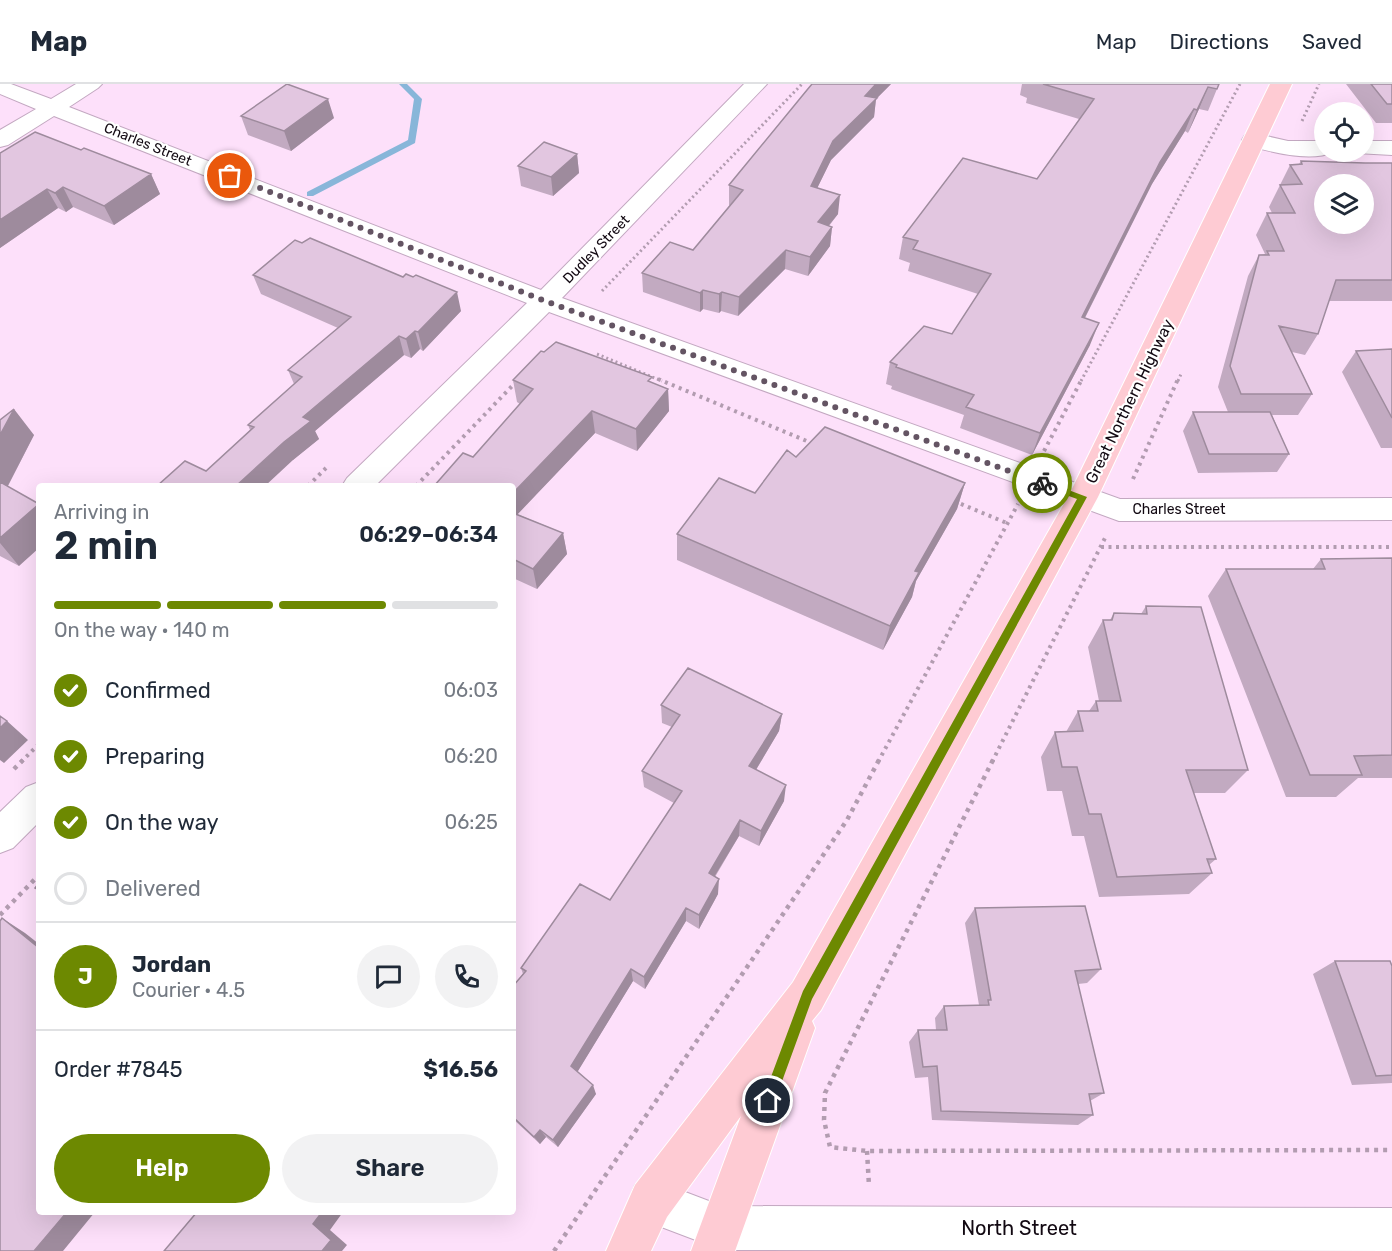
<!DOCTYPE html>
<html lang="en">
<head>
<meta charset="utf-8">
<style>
	:root { --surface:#fff; --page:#f2f2f3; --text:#1f2937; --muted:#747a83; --line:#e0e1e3; --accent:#6d8901 }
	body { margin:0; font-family:Rubik,sans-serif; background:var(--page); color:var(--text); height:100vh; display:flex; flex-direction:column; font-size:22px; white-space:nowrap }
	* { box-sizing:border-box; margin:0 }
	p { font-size:20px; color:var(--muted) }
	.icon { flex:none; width:33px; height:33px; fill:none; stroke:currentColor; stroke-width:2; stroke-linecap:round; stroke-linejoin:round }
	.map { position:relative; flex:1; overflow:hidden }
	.panel { position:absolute; left:36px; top:399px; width:480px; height:732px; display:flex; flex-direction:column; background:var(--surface); border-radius:6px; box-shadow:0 6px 24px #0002 }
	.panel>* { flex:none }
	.tools { position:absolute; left:1314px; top:18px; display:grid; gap:12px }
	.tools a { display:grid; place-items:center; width:60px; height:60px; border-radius:50%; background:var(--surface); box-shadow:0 6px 24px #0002; font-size:30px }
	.pin { position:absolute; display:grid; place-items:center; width:51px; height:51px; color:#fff; margin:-26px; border:3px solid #fff; border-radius:50%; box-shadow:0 2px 6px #0007 }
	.courier { position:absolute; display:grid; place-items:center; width:60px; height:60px; margin:-30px; border:4px solid #6d8901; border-radius:50%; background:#fff; color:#222; box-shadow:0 2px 8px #0007 }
	.summary em { font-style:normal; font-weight:600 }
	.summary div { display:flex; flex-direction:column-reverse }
	.summary { display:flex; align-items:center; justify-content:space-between; height:102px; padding:0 18px }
	h1 { font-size:39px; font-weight:600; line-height:45px }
	.bar { display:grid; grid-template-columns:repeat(4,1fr); gap:9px 6px; align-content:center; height:72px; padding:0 18px }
	.bar i { height:8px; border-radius:4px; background:var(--line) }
	.bar .on { background:var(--accent) }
	.bar p { grid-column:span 4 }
	.line { display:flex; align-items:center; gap:15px; padding:0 18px; border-top:2px solid var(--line) }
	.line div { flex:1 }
	.round { display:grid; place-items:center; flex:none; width:63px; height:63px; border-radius:32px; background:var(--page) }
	ol { padding:0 18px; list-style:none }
	li { display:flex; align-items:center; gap:18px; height:66px }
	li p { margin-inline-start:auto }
	li .icon { padding:6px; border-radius:50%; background:var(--accent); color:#fff; stroke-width:4 }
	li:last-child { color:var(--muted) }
	li i { width:33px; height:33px; border:3px solid var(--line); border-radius:50% }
	.action { display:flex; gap:12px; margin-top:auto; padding:12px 18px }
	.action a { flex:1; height:69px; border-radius:36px; background:var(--accent); color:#fff; font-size:24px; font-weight:600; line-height:69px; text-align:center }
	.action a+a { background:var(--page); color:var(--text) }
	header { display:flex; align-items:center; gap:36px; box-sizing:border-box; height:84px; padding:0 30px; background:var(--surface); border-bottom:2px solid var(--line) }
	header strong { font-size:28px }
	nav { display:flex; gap:33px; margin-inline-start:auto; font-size:21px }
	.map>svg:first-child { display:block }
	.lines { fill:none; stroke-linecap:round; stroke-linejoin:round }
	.stream { fill:#88b6d9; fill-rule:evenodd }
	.minor-casing { stroke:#c3a8c1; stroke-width:2 }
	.major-casing { stroke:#fff; stroke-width:2 }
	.path-far2 { stroke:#b29cb0; stroke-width:3; stroke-dasharray:2 3; stroke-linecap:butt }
	.path-far1 { stroke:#b29cb0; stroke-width:4; stroke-dasharray:3 4.5; stroke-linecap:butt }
	.path { stroke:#b29cb0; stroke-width:4.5; stroke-dasharray:4 5; stroke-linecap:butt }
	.minor { fill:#fff; fill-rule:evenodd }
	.major { fill:#fecbd3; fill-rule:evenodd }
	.wall { fill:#c2aac1 }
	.shaded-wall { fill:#9e8b9d }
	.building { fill:#e2c6e0; stroke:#9e8b9d; stroke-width:1.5; fill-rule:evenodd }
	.route { fill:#6d8901 }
	.done { stroke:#645463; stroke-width:6; stroke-dasharray:0 10.8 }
	.labels { text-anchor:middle; stroke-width:4.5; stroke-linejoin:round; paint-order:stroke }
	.far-street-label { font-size:14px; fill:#120912; stroke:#fff }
	.street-label { font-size:16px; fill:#120912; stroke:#fff }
	.near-street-label { font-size:20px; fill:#120912; stroke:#fff }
</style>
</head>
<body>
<header>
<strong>Map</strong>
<nav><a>Map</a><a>Directions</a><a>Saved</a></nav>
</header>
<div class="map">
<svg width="1392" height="1167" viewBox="0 0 1392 1167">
	<rect width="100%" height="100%" fill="#fde0fa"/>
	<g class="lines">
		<path class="stream" d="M399 0H407L422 15 415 59 313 112H307V108L408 56 414 15Z"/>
		<g class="minor-casing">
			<path id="minor" d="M0 0H11L51 15 76 0H102L98 4 69 23 541 206 744 0H767L562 214 1120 415 1392 414V436L1119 437 549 228 375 402H342L347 394 527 219 54 32 8 61 0 63V46L36 25 0 10Z
				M1253 49 1288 57H1324V68H1333C1310 79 1269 67 1245 61L1242 56 1245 51Z
				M1364 57H1392V71L1356 69 1364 68Z
				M39 698V738L13 764 0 769V728L26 703Z
				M651 1095 722 1122 1392 1124V1167L722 1166 635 1133 629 1117 635 1101Z"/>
		</g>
		<g class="major-casing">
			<path id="major" d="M1270 0H1292L1098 413 821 926 812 937 815 944 735 1167H691L741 1032 667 1133 651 1167H606L635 1101 793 898 1069 411Z"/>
		</g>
		<path class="path-far2" d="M1302 37 1319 0
			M602 207 802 0
			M597 270 662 297
			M1081 297 1240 0
			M1178 297 1181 290"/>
		<path class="path-far1" d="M658 295 814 360
			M1044 367 1082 295
			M1133 395 1178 295
			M308 402 326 384
			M416 402 515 299
			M954 417 1009 440
			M1101 463H1392
			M21 678 39 660
			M878 678 1018 420
			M992 678 1105 454"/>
		<path class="path" d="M993 676 825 1009 824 1036 830 1063 867 1067 1392 1066
			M14 685 23 676
			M0 831 39 791
			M867 1067 869 1102
			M554 1167 847 736 879 676"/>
		<use href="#minor" class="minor"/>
		<use href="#major" class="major"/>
	</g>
	<path class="wall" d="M812 0H891L876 15 874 33 831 76 817 104 838 130 829 142 832 143 830 162 808 192 785 185 738 232 721 227 719 229 703 225 700 228 643 208 642 189 693 166 730 121H729V101Z
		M1022 0H1219L1208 27 1199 25 1188 49 1185 47 1152 100 1085 234 1090 261 1032 371 960 344 964 331 891 305 892 302 886 300 890 278 952 250 978 210 908 187 910 179 899 175 903 153 1037 95 1079 35 1026 19 1027 14 1020 11Z
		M1346 0H1392V39H1376Z
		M241 32 334 34 291 67 248 51Z
		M81 66 151 90 160 110 114 141 73 123 66 128 58 124 0 164V69Z
		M577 70 579 89 553 112 521 102 518 82Z
		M1301 77 1365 79H1392V217H1329L1318 250 1305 271 1292 268 1312 310 1298 331H1272L1289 370 1277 388 1198 389 1183 347 1193 328H1228L1218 303 1248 192 1259 171 1265 170 1256 151 1267 129H1272L1269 123 1290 81 1299 80Z
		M253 191 461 227 423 267 420 265 411 274 404 271 315 347 319 355 293 376 206 387 250 346 248 341 294 300 288 286 338 244 261 210Z
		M1392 265V364H1381L1342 288 1356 267Z
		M513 296 652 299 668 305 669 327 637 367 595 349 517 430 563 449 567 470 537 505 513 494V402L473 373 520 320 517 318Z
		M0 336 34 351 8 402 19 482 0 472Z
		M796 373 965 399 957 425 916 497 912 513 883 566 677 476V450L755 409Z
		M1392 474V694H1358L1336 713H1286L1208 512 1226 485H1313L1321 475Z
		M1146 522 1248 686 1225 709H1194L1216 775 1209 781 1212 789 1189 810 1099 813 1084 752H1072L1062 707H1047L1041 673 1055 648H1066L1078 627H1089L1096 617H1099L1088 563 1103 536H1110L1114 529 1141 530Z
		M661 621 782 630 779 647 756 686 784 717 759 762 739 752 715 793 718 810 699 845 686 837 645 905 633 897 577 988 596 1010 558 1063 546 1053 540 1060 513 1035V902L523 890 521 884 610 816 674 719 644 703 642 687 672 643 662 639Z
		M975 824 1101 885 1087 899 1078 900 1104 1009 1090 1017 1093 1031 1078 1041 932 1036 928 993 915 994 909 958 918 946H936L935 934 944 922 979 921 965 839Z
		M1335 877 1392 882V999L1352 1001 1313 890Z"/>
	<path class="shaded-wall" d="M876 0H891L876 15 874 33 831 76 809 121 811 102 833 57 865 12Z
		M1208 3 1199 25 1188 49 1197 26Z
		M328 15 334 34 291 67 284 47Z
		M1194 25 1185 47 1152 100 1074 255 1082 233 1160 78Z
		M577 70 579 89 553 112 551 93Z
		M151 90 160 110 114 141 104 122Z
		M63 103 73 123 66 128 55 109Z
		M47 105 58 124 0 164V136Z
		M840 111 838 130 816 157 818 138Z
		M832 143 830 162 808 192 810 173Z
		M786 166 785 185 738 232 739 213Z
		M703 206V225L700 228V209Z
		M457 208 461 227 423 267 418 248Z
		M722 208 721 227 719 229V210Z
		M1099 239 1090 261 1032 371 1040 349Z
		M415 247 420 265 411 274 406 255Z
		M399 252 404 271 315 347 319 355 293 376 265 402H236L284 358 303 333Z
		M668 305 669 327 637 367 636 345Z
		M14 325 34 351 2 413 0 410V351Z
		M592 327 595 349 516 432 513 441V409Z
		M965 399 957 425 916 497 912 513 883 566 890 542 915 487Z
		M39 420V464L19 482 0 459V454Z
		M563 449 567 470 537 505 533 485Z
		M782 630 779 647 748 699 749 682Z
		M7 637 28 656 4 679 0 676V644Z
		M786 701 784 717 759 762 761 747Z
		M740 736 739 752 708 803 709 789Z
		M719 795 718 810 699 845V831Z
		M686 824V837L645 905 644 893Z
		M2 834 25 849 39 860V864Z
		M631 885 633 897 575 992 571 982Z
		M593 1001 596 1010 558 1063 553 1056Z
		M540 1046 546 1053 540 1060 534 1053Z
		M67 1128H95L63 1167H34Z
		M322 1128H343L330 1146 347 1161 342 1167H322L313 1140Z"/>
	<path class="building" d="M287 0 328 15 284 47 241 32Z
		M812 0H876L865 12 877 14 833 57 811 102 840 111 818 138 832 143 810 173 786 166 739 213 722 208 719 210 703 206 700 209 642 189 670 158 693 166 743 106 729 101 807 6Z
		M1043 0H1219L1217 5 1208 3 1197 26 1194 25 1160 78 1082 233 1099 239 1040 349 966 323 974 311 896 283 897 281 890 278 924 242 952 250 991 190 913 165 918 157 903 153 963 74 1037 95 1094 15Z
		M1371 0H1392V20H1387Z
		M35 48 81 66 84 64 151 90 104 122 63 103 55 109 47 105 0 136V69Z
		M544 58 577 70 551 93 518 82Z
		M1301 77 1365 79H1392V196H1336L1318 250 1279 242 1312 310H1241L1230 282 1259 171H1269L1267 167H1284L1267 129H1295L1280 101 1302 100 1290 81 1302 80ZM1324 100H1364V140H1324Z
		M310 154 403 193 406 190 413 193 416 191 457 208 418 248 415 247 406 255 399 252 303 333 311 337 284 358 236 402H157L185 377 206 387 254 343 248 341 302 293 288 286 351 233 253 191 295 156 302 159Z
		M556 258 652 293 648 297 668 305 636 345 592 327 513 409V402H434L463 369 473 373 533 305 513 296 541 267 544 268Z
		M1392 265V334L1356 267Z
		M14 325 0 351V336Z
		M1193 328H1270L1289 370H1209Z
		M825 343 965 399 915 487 919 488 890 542 677 450 719 394 755 409 787 366 796 373Z
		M0 398 39 420 0 454Z
		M513 429 563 449 533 485 513 475Z
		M1392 474V671L1354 672 1362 691H1310L1226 485H1325L1321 475Z
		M1146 522 1201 523 1248 686H1186L1216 775H1207L1212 789 1117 793 1101 730H1089L1077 683H1062L1055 648 1083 647 1078 627H1098L1096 617H1121L1103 536H1112L1114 529 1147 530Z
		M688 584 782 630 749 682 786 701 761 747 740 736 709 789 719 795 699 831 686 824 644 893 631 885 571 982 593 1001 553 1056 540 1046 534 1053 513 1033V902L526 887 521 884 580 800 610 816 682 707 642 687 680 631 661 621Z
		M0 632 7 637 0 644Z
		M39 799V806L35 804Z
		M1085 822 1101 885 1075 887 1104 1009 1089 1010 1093 1031 941 1027 937 982 923 983 918 946H947L944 922 989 921 988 916H991L975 824Z
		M2 834 39 864V1128H67L34 1167H0V837Z
		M1335 877H1390L1392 882V991L1376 992Z
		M197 1128H322L313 1140 331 1156 322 1167H164Z"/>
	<path class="route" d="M1042 396 1087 413 812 915 773 1022 768 1023 764 1022 762 1017 803 907 1077 415 1039 401V397Z"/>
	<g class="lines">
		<path class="done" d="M230 92 545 217 1042 399"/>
	</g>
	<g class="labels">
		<g class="far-street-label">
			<text transform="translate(148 60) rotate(22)" y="5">Charles Street</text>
			<text transform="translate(596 165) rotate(-46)" y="5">Dudley Street</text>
			<text x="1179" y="430">Charles Street</text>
		</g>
		<g class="street-label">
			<text transform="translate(1129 317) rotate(-64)" y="6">Great Northern Highway</text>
		</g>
		<g class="near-street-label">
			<text x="1019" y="1151">North Street</text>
		</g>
	</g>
</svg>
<div class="tools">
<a><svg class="icon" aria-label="locate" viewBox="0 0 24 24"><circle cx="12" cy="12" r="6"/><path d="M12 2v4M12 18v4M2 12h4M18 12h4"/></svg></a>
<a><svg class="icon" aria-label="layers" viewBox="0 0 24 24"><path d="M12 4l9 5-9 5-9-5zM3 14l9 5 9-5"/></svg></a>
</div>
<div class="pin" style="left:230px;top:92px;background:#ea580c"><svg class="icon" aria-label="bag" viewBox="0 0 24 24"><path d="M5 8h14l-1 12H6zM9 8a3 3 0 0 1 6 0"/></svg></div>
<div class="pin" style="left:768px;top:1017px;background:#1f2937"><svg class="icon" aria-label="home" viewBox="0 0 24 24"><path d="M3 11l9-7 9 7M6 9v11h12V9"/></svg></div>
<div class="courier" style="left:1042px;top:399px"><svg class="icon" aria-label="bike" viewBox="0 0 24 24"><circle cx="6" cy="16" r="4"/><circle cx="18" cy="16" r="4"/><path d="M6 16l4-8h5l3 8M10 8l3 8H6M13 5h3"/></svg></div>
<section class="panel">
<div class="summary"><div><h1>2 min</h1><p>Arriving in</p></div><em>06:29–06:34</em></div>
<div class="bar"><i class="on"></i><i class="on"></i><i class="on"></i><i></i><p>On the way · 140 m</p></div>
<ol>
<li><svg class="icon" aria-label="check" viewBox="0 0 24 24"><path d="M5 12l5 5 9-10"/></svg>Confirmed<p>06:03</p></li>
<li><svg class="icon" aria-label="check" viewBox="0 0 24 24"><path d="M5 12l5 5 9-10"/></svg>Preparing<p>06:20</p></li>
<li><svg class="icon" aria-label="check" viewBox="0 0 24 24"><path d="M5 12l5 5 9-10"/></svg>On the way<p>06:25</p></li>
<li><i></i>Delivered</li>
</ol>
<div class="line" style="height:108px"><b class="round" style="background:var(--accent);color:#fff">J</b><div><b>Jordan</b><p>Courier · 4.5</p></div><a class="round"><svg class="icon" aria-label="chat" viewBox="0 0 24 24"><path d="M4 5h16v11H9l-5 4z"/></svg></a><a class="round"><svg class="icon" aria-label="phone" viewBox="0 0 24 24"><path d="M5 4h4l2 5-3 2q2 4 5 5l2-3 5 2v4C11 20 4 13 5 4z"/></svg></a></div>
<div class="line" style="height:78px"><div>Order #7845</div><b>$16.56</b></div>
<div class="action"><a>Help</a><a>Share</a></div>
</section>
</div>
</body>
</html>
